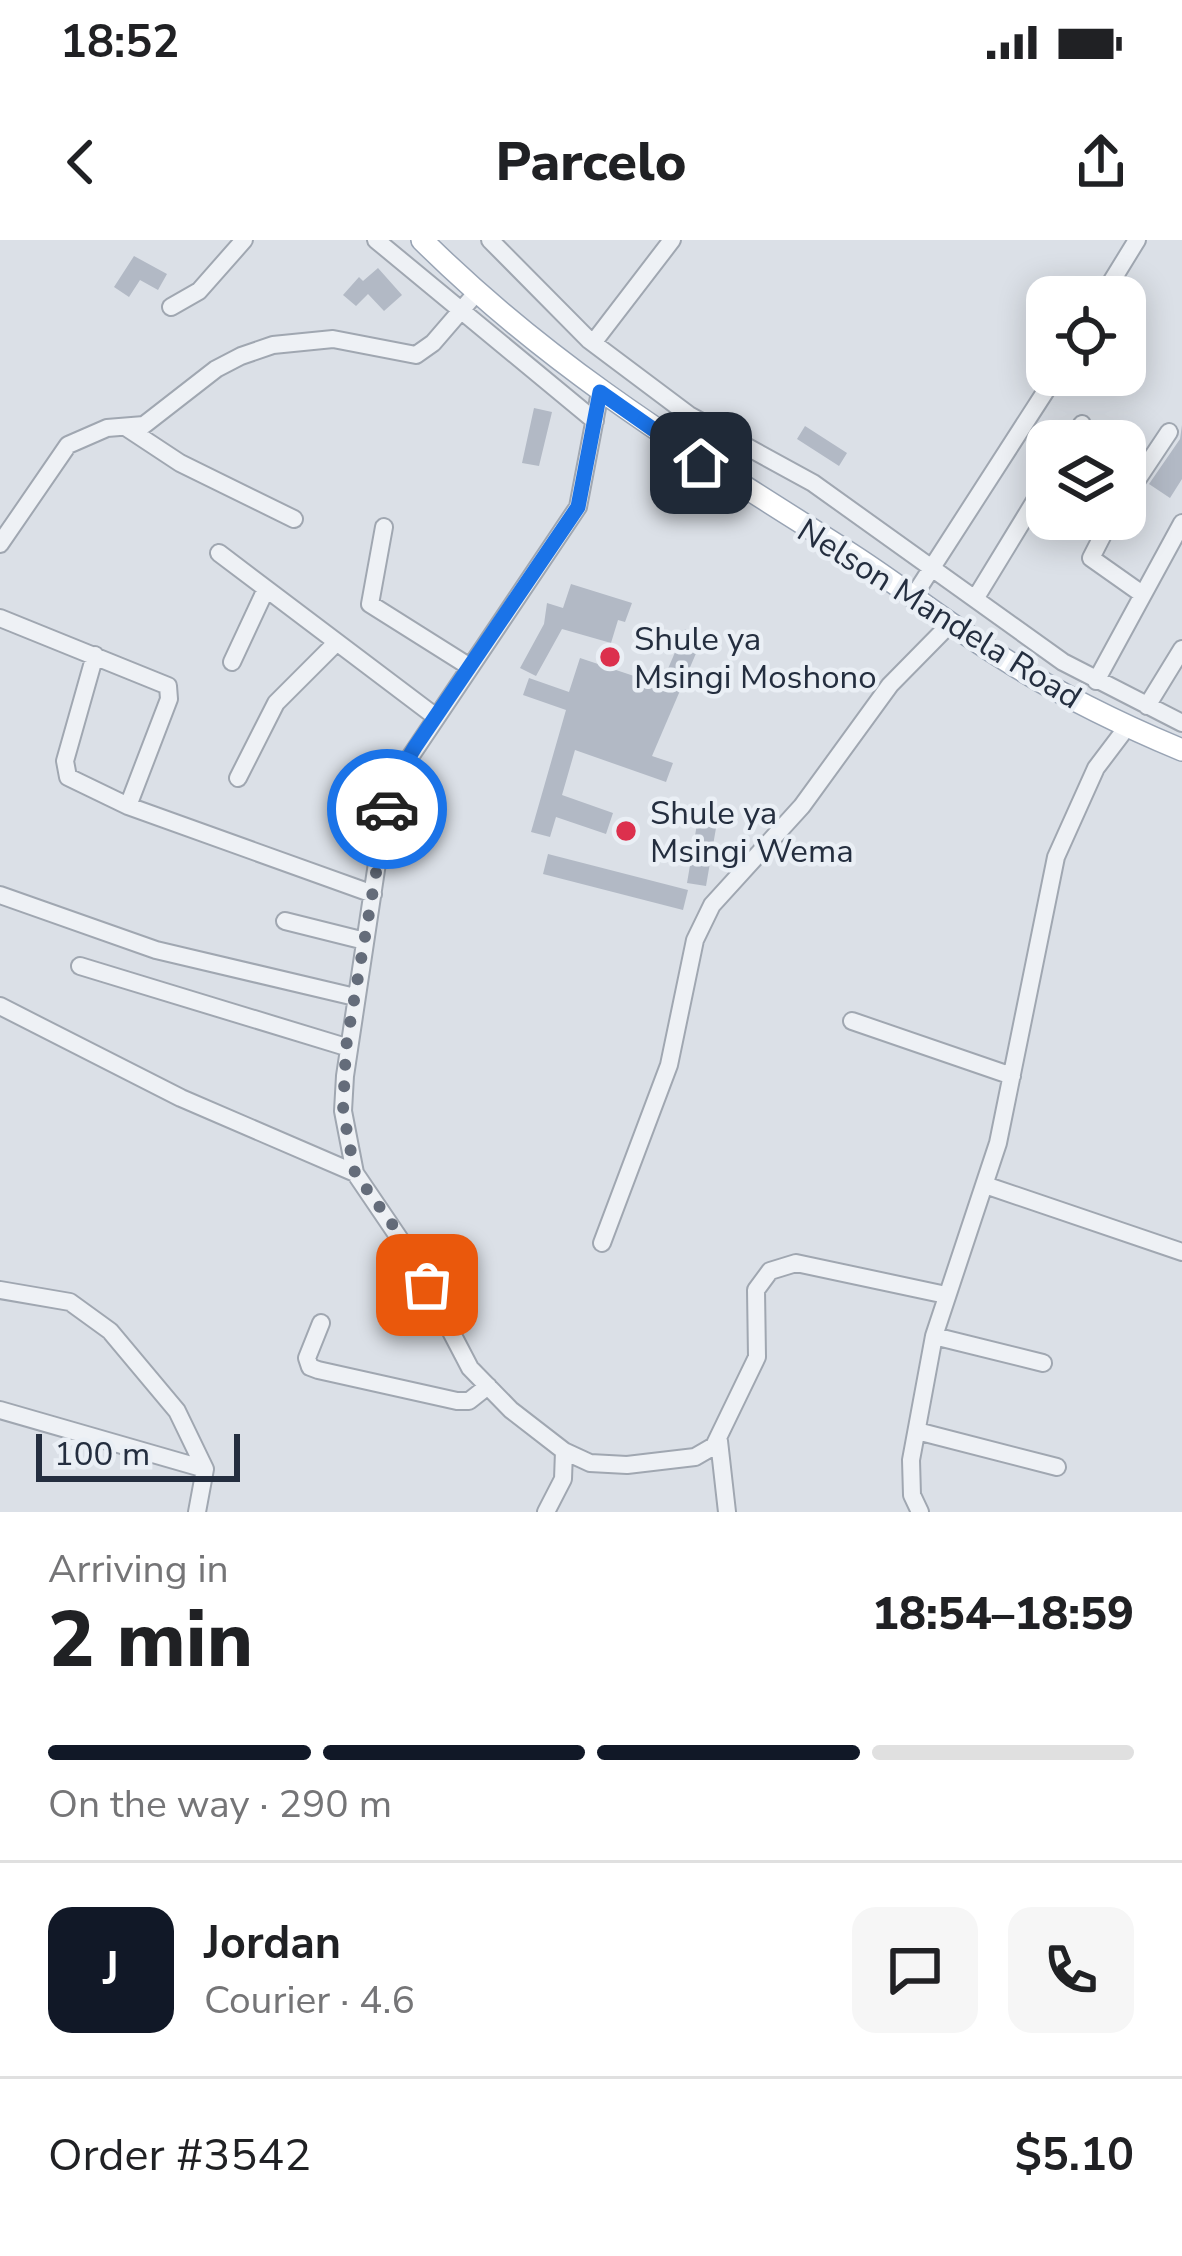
<!DOCTYPE html>
<html lang="en">
<head>
<meta charset="utf-8">
<style>
	:root { --surface:#fff; --page:#f6f6f6; --text:#202124; --muted:#757577; --line:#e0e0e0; --accent:#111827 }
	body { margin:0; font-family:"Nunito Sans",sans-serif; background:var(--page); color:var(--text); height:100vh; display:flex; flex-direction:column; font-size:45px; white-space:nowrap }
	* { box-sizing:border-box; margin:0 }
	p { font-size:39px; color:var(--muted) }
	.icon { flex:none; width:66px; height:66px; fill:none; stroke:currentColor; stroke-width:2; stroke-linecap:round; stroke-linejoin:round }
	.map { position:relative; height:1272px; overflow:hidden }
	.drawer { display:flex; flex-direction:column; background:var(--surface); flex:1 }
	.drawer>* { flex:none }
	.tools { position:absolute; left:1026px; top:36px; display:grid; gap:24px }
	.tools a { display:grid; place-items:center; width:120px; height:120px; border-radius:24px; background:var(--surface); box-shadow:0 6px 30px #0003; font-size:60px }
	.scale { position:absolute; left:36px; bottom:30px; width:204px; box-sizing:border-box; padding-left:12px; border:6px solid #242e3f; border-top:0; font-size:33px; line-height:42px; white-space:nowrap; color:#242e3f; -webkit-text-stroke:9px #eaeff5; paint-order:stroke }
	.pin { position:absolute; display:grid; place-items:center; width:102px; height:102px; color:#fff; margin:-51px; border-radius:24px; box-shadow:0 6px 18px #0006 }
	.courier { position:absolute; display:grid; place-items:center; width:120px; height:120px; margin:-60px; border:9px solid #1a73e8; border-radius:50%; background:#fff; color:#222; box-shadow:0 3px 15px #0007 }
	.summary em { font-style:normal; font-weight:800 }
	.summary div { display:flex; flex-direction:column-reverse }
	.summary { display:flex; align-items:center; justify-content:space-between; height:204px; padding:0 48px }
	h1 { font-size:78px; font-weight:800; line-height:90px }
	.bar { display:grid; grid-template-columns:repeat(4,1fr); gap:18px 12px; align-content:center; height:144px; padding:0 48px }
	.bar i { height:15px; border-radius:9px; background:var(--line) }
	.bar .current { background:var(--accent) }
	.bar p { grid-column:span 4 }
	.line { display:flex; align-items:center; gap:30px; padding:0 48px; border-top:3px solid var(--line) }
	.line div { flex:1 }
	.round { display:grid; place-items:center; flex:none; width:126px; height:126px; border-radius:24px; background:var(--page) }
	.status { display:flex; justify-content:space-between; align-items:center; height:84px; padding:0 60px; background:var(--surface); direction:ltr }
	.status svg { height:33px; fill:currentColor }
	header { display:flex; justify-content:space-between; align-items:center; height:156px; padding:0 48px; background:var(--surface); font-size:54px; font-weight:800 }
	.map>svg:first-child { display:block }
	.building { fill:#b2b9c5 }
	.lines { fill:none; stroke-linecap:round; stroke-linejoin:round }
	.minor-casing { stroke:#a0a7b1; stroke-width:20 }
	.major-casing { stroke:#99a4b4; stroke-width:24 }
	.minor { stroke:#eef1f5; stroke-width:16 }
	.major { stroke:#fff; stroke-width:21 }
	.done { stroke:#646c7a; stroke-width:12; stroke-dasharray:0 21.6 }
	.route { stroke:#1a73e8; stroke-width:15 }
	.poi-dot { fill:#dc304d; stroke:#eaeff5; stroke-width:4.5 }
	.labels { text-anchor:middle; stroke-width:9; stroke-linejoin:round; paint-order:stroke }
	.street-label { font-size:33px; fill:#242e3f; stroke:#eaeff5 }
	.poi-label { font-size:33px; fill:#242e3f; stroke:#eaeff5; text-anchor:start }
</style>
</head>
<body>
<div class="status"><b>18:52</b><svg viewBox="0 0 49 12"><path d="M0 12V9h3v3zM5 12V6h3v6zM10 12V3h3v9zM15 12V0h3v12zM26 1h20v11H26zM47 4h2v5h-2z"/></svg></div>
<header><svg class="icon" aria-label="back" viewBox="0 0 24 24"><path d="M15 5l-7 7 7 7"/></svg>Parcelo<svg class="icon" aria-label="share" viewBox="0 0 24 24"><path d="M12 15V3M7 8l5-5 5 5M5 13v7h14v-7"/></svg></header>
<div class="map">
<svg width="1182" height="1272" viewBox="0 0 1182 1272">
	<rect width="100%" height="100%" fill="#dbe0e7"/>
	<path class="building" d="M134 16 167 34 158 50 140 40 129 57 114 47Z
		M378 28 402 55 384 71 368 54 356 66 343 55 359 37 363 41Z
		M534 168 552 172 539 226 522 223Z
		M1182 185V239L1170 258 1149 244 1180 199Z
		M805 186 847 213 839 226 797 199Z
		M571 344 632 363 625 382 618 380 611 403 562 389 536 436 520 428 544 384 547 363 563 368Z
		M685 389 703 397 652 516 673 523 666 542 575 510 562 555 613 573 606 594 556 577 550 597 531 592 566 470 523 455 529 438 569 452 580 418 661 445Z
		M697 584 716 588 706 646 687 643Z
		M548 614 688 650 683 670 543 634Z"/>
	<g class="lines">
		<g class="minor-casing">
			<path id="minor" d="M376 0 595 181
				M490 0 589 100 689 175 813 243 1063 422 1182 483
				M1102 57 1137 0
				M171 67 199 51 244 0
				M593 103 672 0
				M127 188 180 223 294 279
				M1071 201 1082 184
				M1125 258 1169 192
				M1111 279 1091 318 1142 354
				M384 287 370 364 470 427
				M0 304 68 205 107 188 144 185 216 129 241 116 273 105 333 99 416 115 433 103 477 52
				M219 313 436 477
				M913 357 1056 135
				M975 359 1047 241
				M0 378 168 446 169 459 128 566
				M95 415 65 521 68 537 128 566 373 654
				M232 422 266 349
				M1096 441 1182 283
				M1147 466 1182 409
				M238 538 276 463 336 403
				M0 655 156 710 355 757
				M285 681 365 701
				M80 726 346 807
				M0 766 181 858 355 933
				M852 781 1012 836
				M985 945 1182 1012
				M602 1003 669 825 695 700 712 665 802 566 890 445 950 384
				M0 1050 70 1062 110 1091 177 1171 205 1229 197 1272
				M321 1083 307 1118 310 1127 318 1130 457 1161H469L488 1146
				M934 1096 1043 1123
				M0 1170 205 1229
				M917 1191 1057 1227
				M719 1201 727 1272
				M564 1211 590 1223 627 1225 695 1217 714 1206 757 1117 756 1050 770 1031 796 1023 946 1055
				M546 1272 563 1239 564 1211 511 1170 470 1128 412 1017 355 933 343 871 345 836 382 590 398 535 578 267 600 152
				M920 1272 912 1255 911 1220 934 1096 998 903 1056 617 1096 528 1127 487"/>
		</g>
		<g class="major-casing">
			<path id="major" d="M422 0C556 133 697 216 854 316 905 349 952 387 1004 419 1060 455 1120 484 1182 510"/>
		</g>
		<use href="#minor" class="minor"/>
		<use href="#major" class="major"/>
	</g>
	<g class="lines">
		<path class="done" d="M387 569 346 807 343 871 355 933 395 988 427 1045"/>
		<path class="route" d="M387 569 398 535 415 507 578 267 600 152 701 223"/>
	</g>
	<g class="poi-dot">
		<circle cx="610" cy="417" r="12"/>
		<circle cx="626" cy="591" r="12"/>
	</g>
	<g class="labels">
		<g class="street-label">
			<text transform="translate(940 373) rotate(32)" y="12">Nelson Mandela Road</text>
		</g>
		<g class="poi-label">
			<text x="634" y="410">Shule ya<tspan x="634" dy="38">Msingi Moshono</tspan></text>
			<text x="650" y="584">Shule ya<tspan x="650" dy="38">Msingi Wema</tspan></text>
		</g>
	</g>
</svg>
<div class="tools">
<a><svg class="icon" aria-label="locate" viewBox="0 0 24 24"><circle cx="12" cy="12" r="6"/><path d="M12 2v4M12 18v4M2 12h4M18 12h4"/></svg></a>
<a><svg class="icon" aria-label="layers" viewBox="0 0 24 24"><path d="M12 4l9 5-9 5-9-5zM3 14l9 5 9-5"/></svg></a>
</div>
<div class="scale">100 m</div>
<div class="pin" style="left:427px;top:1045px;background:#ea580c"><svg class="icon" aria-label="bag" viewBox="0 0 24 24"><path d="M5 8h14l-1 12H6zM9 8a3 3 0 0 1 6 0"/></svg></div>
<div class="pin" style="left:701px;top:223px;background:#1f2937"><svg class="icon" aria-label="home" viewBox="0 0 24 24"><path d="M3 11l9-7 9 7M6 9v11h12V9"/></svg></div>
<div class="courier" style="left:387px;top:569px"><svg class="icon" aria-label="car" viewBox="0 0 24 24"><path d="M5 17H2v-5l4-1 3-4h7l3 4 3 1v5h-3M9 17h6M6 11h13"/><circle cx="7" cy="17" r="2"/><circle cx="17" cy="17" r="2"/></svg></div>
</div>
<section class="drawer">
<div class="summary"><div><h1>2 min</h1><p>Arriving in</p></div><em>18:54–18:59</em></div>
<div class="bar"><i class="current"></i><i class="current"></i><i class="current"></i><i></i><p>On the way · 290 m</p></div>
<div class="line" style="height:216px"><b class="round" style="background:var(--accent);color:#fff">J</b><div><b>Jordan</b><p>Courier · 4.6</p></div><a class="round"><svg class="icon" aria-label="chat" viewBox="0 0 24 24"><path d="M4 5h16v11H9l-5 4z"/></svg></a><a class="round"><svg class="icon" aria-label="phone" viewBox="0 0 24 24"><path d="M5 4h4l2 5-3 2q2 4 5 5l2-3 5 2v4C11 20 4 13 5 4z"/></svg></a></div>
<div class="line" style="height:156px"><div>Order #3542</div><b>$5.10</b></div>
</section>
</body>
</html>
